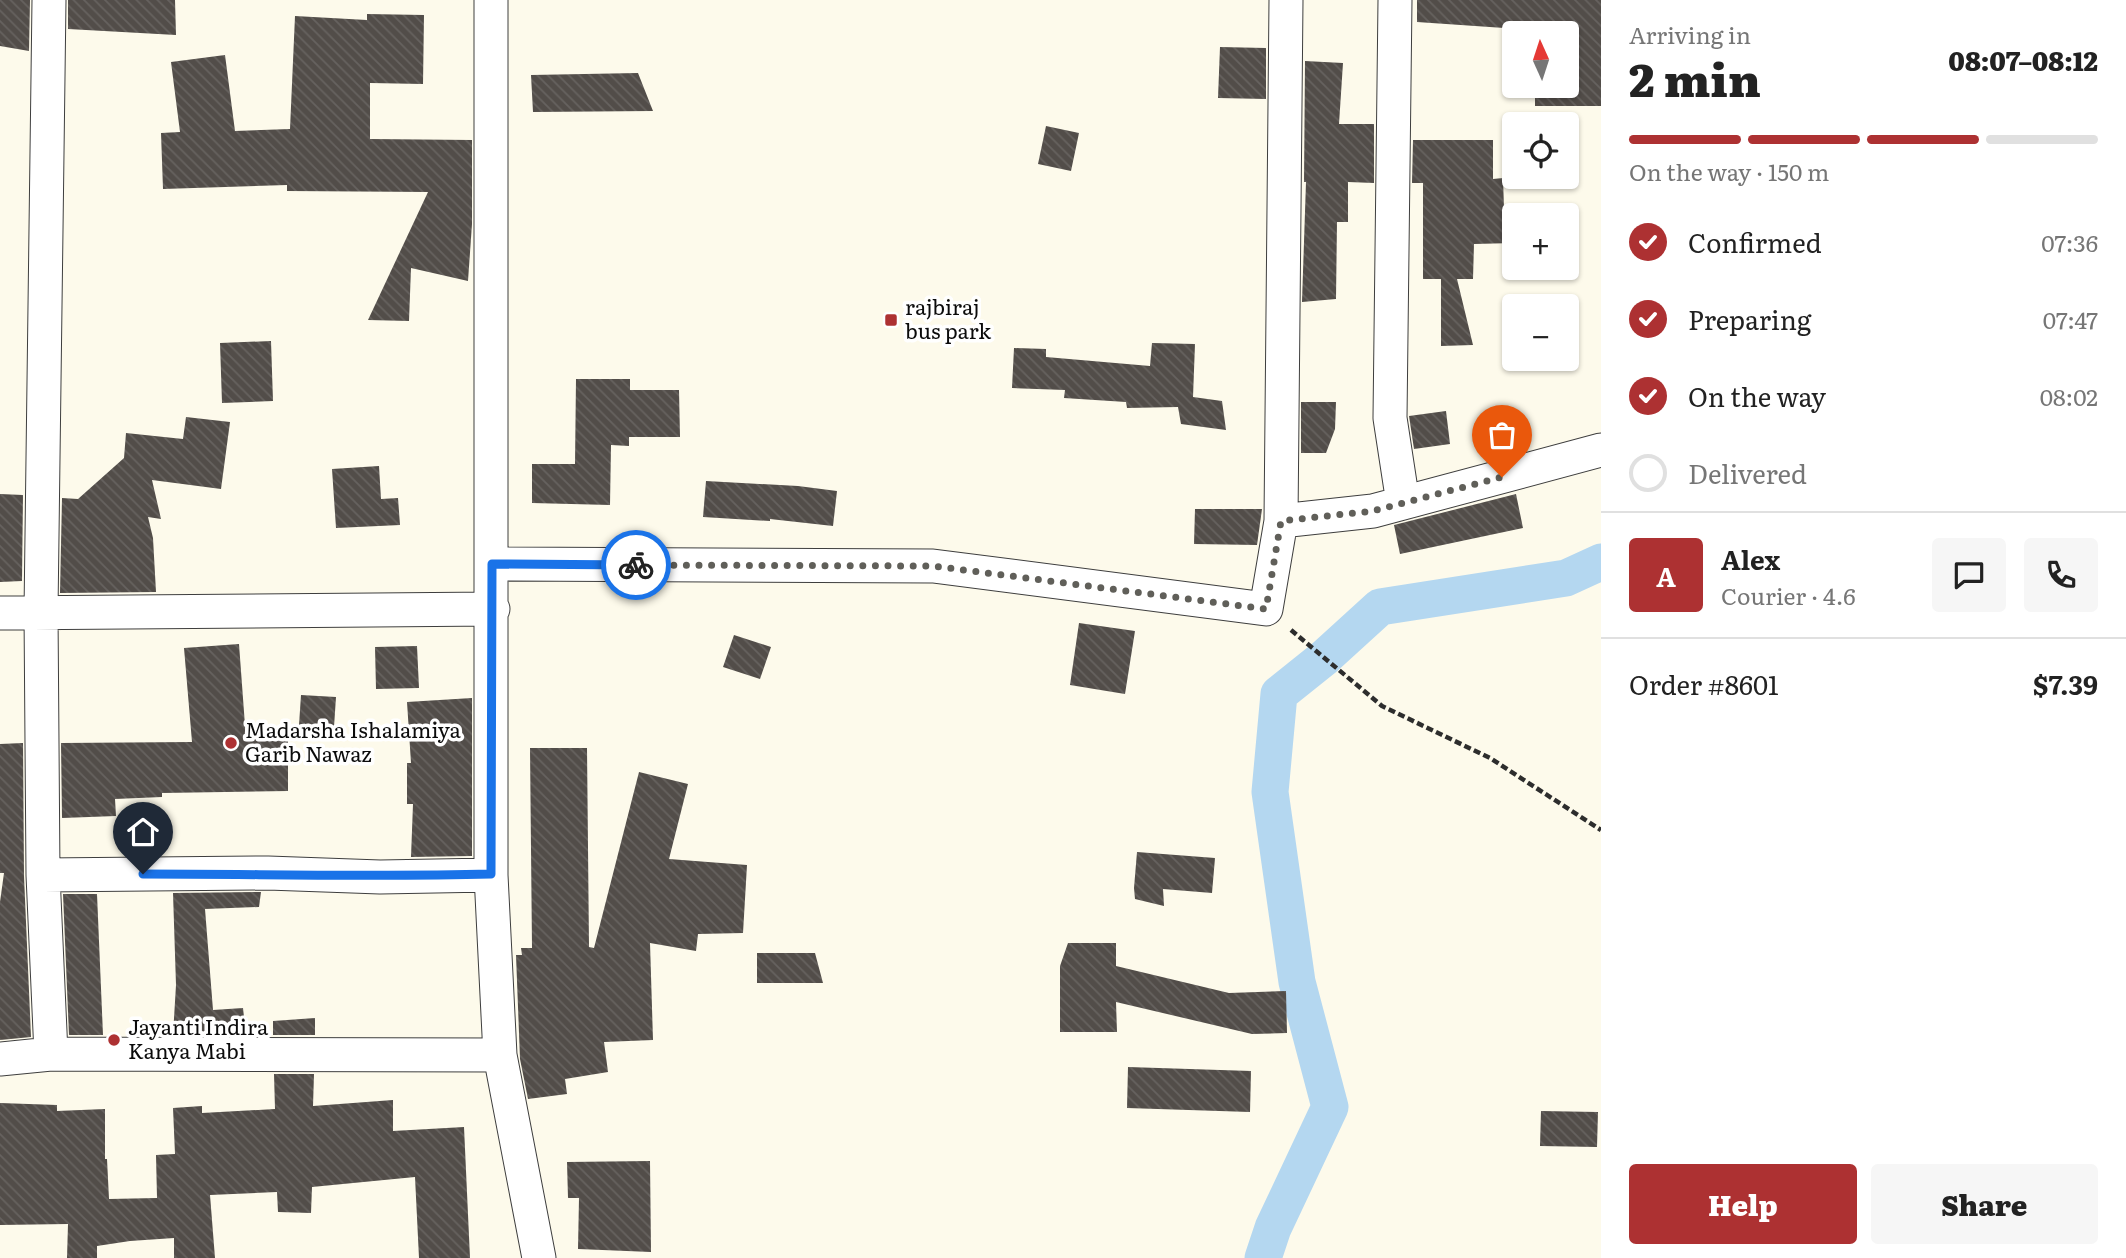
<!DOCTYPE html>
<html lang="en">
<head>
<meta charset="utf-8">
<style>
	:root { --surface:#fff; --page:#f6f6f6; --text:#222; --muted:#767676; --line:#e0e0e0; --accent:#ad3132 }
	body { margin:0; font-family:Literata,serif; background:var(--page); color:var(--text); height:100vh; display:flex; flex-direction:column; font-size:26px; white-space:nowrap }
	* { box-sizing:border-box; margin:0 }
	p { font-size:23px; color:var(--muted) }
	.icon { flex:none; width:38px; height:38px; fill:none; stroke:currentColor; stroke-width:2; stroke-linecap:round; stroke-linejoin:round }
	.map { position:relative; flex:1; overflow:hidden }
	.side { display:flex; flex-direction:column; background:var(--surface); width:525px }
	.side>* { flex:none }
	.needle { width:46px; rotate:357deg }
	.buttons { position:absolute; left:1502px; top:21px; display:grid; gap:14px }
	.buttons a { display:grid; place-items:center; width:77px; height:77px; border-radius:7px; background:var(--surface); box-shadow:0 2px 5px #0004; font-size:35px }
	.pin { position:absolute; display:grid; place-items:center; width:60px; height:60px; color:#fff; margin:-72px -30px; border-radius:50% 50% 50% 0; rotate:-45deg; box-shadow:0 0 7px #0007 }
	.pin .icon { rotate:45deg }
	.courier { position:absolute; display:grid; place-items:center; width:70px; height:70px; margin:-35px; border:5px solid #1a73e8; border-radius:50%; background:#fff; color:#222; box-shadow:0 2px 9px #0007 }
	.overview em { font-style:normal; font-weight:800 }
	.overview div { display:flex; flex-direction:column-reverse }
	.overview { display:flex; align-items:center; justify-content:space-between; height:119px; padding:0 28px }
	h1 { font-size:46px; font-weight:800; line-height:52px }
	.bar { display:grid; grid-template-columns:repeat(4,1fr); gap:10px 7px; align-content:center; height:84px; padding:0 28px }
	.bar i { height:9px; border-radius:5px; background:var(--line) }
	.bar .selected { background:var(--accent) }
	.bar p { grid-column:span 4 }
	.line { display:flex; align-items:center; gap:18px; padding:0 28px; border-top:2px solid var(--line) }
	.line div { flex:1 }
	.round { display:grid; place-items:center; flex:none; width:74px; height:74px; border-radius:7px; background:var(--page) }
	ol { padding:0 28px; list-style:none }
	li { display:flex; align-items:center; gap:21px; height:77px }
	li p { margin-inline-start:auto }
	li .icon { padding:7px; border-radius:50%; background:var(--accent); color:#fff; stroke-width:4 }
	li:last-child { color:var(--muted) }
	li i { width:38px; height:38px; border:4px solid var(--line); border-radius:50% }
	.button { display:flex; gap:14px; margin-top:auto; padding:14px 28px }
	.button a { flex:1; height:80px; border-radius:7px; background:var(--accent); color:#fff; font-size:28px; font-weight:800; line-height:80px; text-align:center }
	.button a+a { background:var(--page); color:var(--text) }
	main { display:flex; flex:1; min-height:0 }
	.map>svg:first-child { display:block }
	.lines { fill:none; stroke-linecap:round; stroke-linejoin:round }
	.canal { stroke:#b4d7f0; stroke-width:37 }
	.building { fill:url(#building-back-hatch) }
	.street-casing { stroke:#3e3e3e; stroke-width:35 }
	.path { stroke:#2d2d2d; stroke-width:4.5; stroke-dasharray:7 3.5; stroke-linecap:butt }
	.street { stroke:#fff; stroke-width:33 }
	.done { stroke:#605f59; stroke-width:7; stroke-dasharray:0 12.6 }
	.route { stroke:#1a73e8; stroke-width:9 }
	.poi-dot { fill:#ad3132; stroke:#fff; stroke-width:2.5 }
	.labels { text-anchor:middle; stroke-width:7; stroke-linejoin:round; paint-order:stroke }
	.poi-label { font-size:21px; fill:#0b0b0b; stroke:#fff; text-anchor:start }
</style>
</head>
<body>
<main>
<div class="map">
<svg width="1601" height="1258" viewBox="0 0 1601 1258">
	<defs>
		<pattern id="building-back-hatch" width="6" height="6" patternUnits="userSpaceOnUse" patternTransform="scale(1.75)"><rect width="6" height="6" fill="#524d49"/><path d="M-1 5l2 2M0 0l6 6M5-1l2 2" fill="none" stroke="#66625f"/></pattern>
	</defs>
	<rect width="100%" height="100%" fill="#fdfaeb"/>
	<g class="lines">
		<path class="canal" d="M1263 1258 1273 1228 1330 1107 1297 982 1270 792 1279 694 1324 658 1380 607 1566 578 1601 562"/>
	</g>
	<path class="building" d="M0 0H30L29 51 0 46Z
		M68 0H175L176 35 68 29Z
		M1417 0H1601V106H1535V86H1566V33H1535V30L1417 22Z
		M367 14 424 15 423 84 370 83V139L472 140V224L468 281 411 268 409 321 368 320 428 192 287 191V185L163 189 161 133 180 132 171 62 225 55 235 131 290 129 295 16 367 20Z
		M1220 47 1266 48V99L1218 98Z
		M1305 61 1343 63 1339 124H1374V183L1348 182V222H1337L1336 299 1302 302 1306 182H1304Z
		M638 73 653 111 533 112 531 75Z
		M1046 126 1079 133 1071 171 1038 164Z
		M1413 140H1493V179L1503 178 1504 208H1514V243L1474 244 1473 279H1457L1473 345 1441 346V279H1423V183H1412Z
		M271 341 273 401 222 403 220 343Z
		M1152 343 1195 344 1193 397 1222 401 1226 430 1181 424 1178 407 1127 408 1126 402 1064 398 1065 390 1012 388 1014 348 1046 349V357L1150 366Z
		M576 379H630V390H679L680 437H629V446L611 445 610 505 532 503V464H575Z
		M1301 402H1336L1335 429 1326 453H1301Z
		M1446 411 1450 444 1414 449 1409 416Z
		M186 417 230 422 221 489 152 480 161 519 148 517 153 538 156 592 60 593 62 498 78 499 124 458 126 433 183 439Z
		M379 466 381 499 398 498 400 525 336 528 332 469Z
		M706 481 798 486 837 491 833 526 770 519V521L703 517Z
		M0 494 23 495 22 581 0 582Z
		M1516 494 1523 528 1400 554 1394 525Z
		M1195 509H1262L1257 545 1194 544Z
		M1079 623 1135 631 1125 694 1070 685Z
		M734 635 771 647 760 679 723 667Z
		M239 644 246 739 288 738V791L162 793V797L115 799 116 816 62 818 61 743 192 742 184 648Z
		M417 646 419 688 376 689 375 647Z
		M301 695 336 697 334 727 299 725Z
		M472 698V856L411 857 413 804H407V763H411L407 702Z
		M23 743 24 876 31 1037 0 1040V902L4 873H0V744Z
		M530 748H587L589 947 594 948 639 772 688 784 669 859 747 865 743 933 698 934 696 951 650 943 653 1040 604 1042 608 1072 565 1079 567 1094 528 1099 520 1059 516 955H522L521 948H532Z
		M1137 852 1215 858 1212 893 1163 889 1164 906 1135 899 1134 888Z
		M261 892 259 907 205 909 213 1010 243 1008 246 1035H173L176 985 173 893Z
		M63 894H97L103 1035H69Z
		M1068 943H1116V966L1229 993 1286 991 1287 1033 1252 1034 1116 1002 1117 1032H1060V966Z
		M757 953H815L823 983H757Z
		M315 1018V1035H273V1021Z
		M1128 1067 1251 1071 1250 1112 1127 1108Z
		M274 1074H314L313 1106 393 1100V1131L464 1127 470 1258H419L415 1177 312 1187 311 1213 278 1212 277 1192 210 1195 215 1258H174V1238L130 1241 97 1246V1258H67L68 1224 0 1225V1103L57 1105V1111L105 1109V1159H107L109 1199 157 1198 156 1155 175 1154 173 1108 202 1106V1113L275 1109Z
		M1541 1111 1598 1112 1597 1147 1540 1146Z
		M650 1161 651 1252 578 1249 579 1198H568L567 1162Z"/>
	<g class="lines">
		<g class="street-casing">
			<path id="street" d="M49 0 41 612 43 875 51 1054
				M491 0V875L500 1055 539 1258
				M1395 0 1390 418 1403 503
				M1281 521 1373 511 1601 450
				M492 564 933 566 1266 609 1281 521 1286 0
				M0 613 493 609
				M43 875 268 873 380 877 491 875
				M0 1059 51 1054 500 1055"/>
		</g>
		<path class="path" d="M1291 630 1382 706 1490 758 1601 830"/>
		<use href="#street" class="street"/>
	</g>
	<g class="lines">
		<path class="done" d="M636 565 933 566 1266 609 1281 521 1373 511 1502 477"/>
		<path class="route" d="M143 874C259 874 375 877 491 874L492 564 636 565"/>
	</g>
	<g class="poi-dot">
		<rect x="884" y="313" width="14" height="14" rx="3.5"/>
		<circle cx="231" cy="743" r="7"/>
		<circle cx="114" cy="1040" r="7"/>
	</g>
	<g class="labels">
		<g class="poi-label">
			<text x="905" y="315">rajbiraj<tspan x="905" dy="24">bus park</tspan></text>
			<text x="245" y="738">Madarsha Ishalamiya<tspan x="245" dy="24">Garib Nawaz</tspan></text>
			<text x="128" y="1035">Jayanti Indira<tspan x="128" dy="24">Kanya Mabi</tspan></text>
		</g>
	</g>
</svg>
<div class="buttons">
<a><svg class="needle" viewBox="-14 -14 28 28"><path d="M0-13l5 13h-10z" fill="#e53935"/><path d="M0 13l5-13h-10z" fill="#767676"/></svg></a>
<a><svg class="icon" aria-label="locate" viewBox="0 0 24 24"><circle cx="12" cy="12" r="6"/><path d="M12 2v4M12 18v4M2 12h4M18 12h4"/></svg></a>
<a>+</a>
<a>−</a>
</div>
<div class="pin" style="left:1502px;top:477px;background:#ea580c"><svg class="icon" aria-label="bag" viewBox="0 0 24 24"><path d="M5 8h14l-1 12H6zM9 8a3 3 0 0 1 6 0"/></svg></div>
<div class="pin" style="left:143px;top:874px;background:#1f2937"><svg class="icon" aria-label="home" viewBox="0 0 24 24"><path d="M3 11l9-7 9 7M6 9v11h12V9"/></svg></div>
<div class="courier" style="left:636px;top:565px"><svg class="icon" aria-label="bike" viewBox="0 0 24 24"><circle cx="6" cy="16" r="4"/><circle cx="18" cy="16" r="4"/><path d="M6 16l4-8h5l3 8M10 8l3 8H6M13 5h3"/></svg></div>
</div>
<section class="side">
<div class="overview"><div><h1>2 min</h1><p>Arriving in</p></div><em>08:07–08:12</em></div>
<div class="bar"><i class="selected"></i><i class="selected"></i><i class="selected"></i><i></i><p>On the way · 150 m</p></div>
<ol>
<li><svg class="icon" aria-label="check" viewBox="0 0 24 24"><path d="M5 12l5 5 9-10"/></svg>Confirmed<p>07:36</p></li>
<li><svg class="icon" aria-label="check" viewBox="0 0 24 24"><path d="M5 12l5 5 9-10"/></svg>Preparing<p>07:47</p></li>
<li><svg class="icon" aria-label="check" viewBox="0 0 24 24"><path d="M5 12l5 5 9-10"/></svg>On the way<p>08:02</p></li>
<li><i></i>Delivered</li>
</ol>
<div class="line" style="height:126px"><b class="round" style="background:var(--accent);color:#fff">A</b><div><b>Alex</b><p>Courier · 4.6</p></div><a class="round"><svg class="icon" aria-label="chat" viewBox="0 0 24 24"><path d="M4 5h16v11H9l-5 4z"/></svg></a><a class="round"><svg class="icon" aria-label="phone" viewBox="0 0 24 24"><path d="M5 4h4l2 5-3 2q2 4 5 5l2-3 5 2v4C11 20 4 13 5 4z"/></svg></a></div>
<div class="line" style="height:91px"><div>Order #8601</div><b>$7.39</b></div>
<div class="button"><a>Help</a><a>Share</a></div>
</section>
</main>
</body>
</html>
